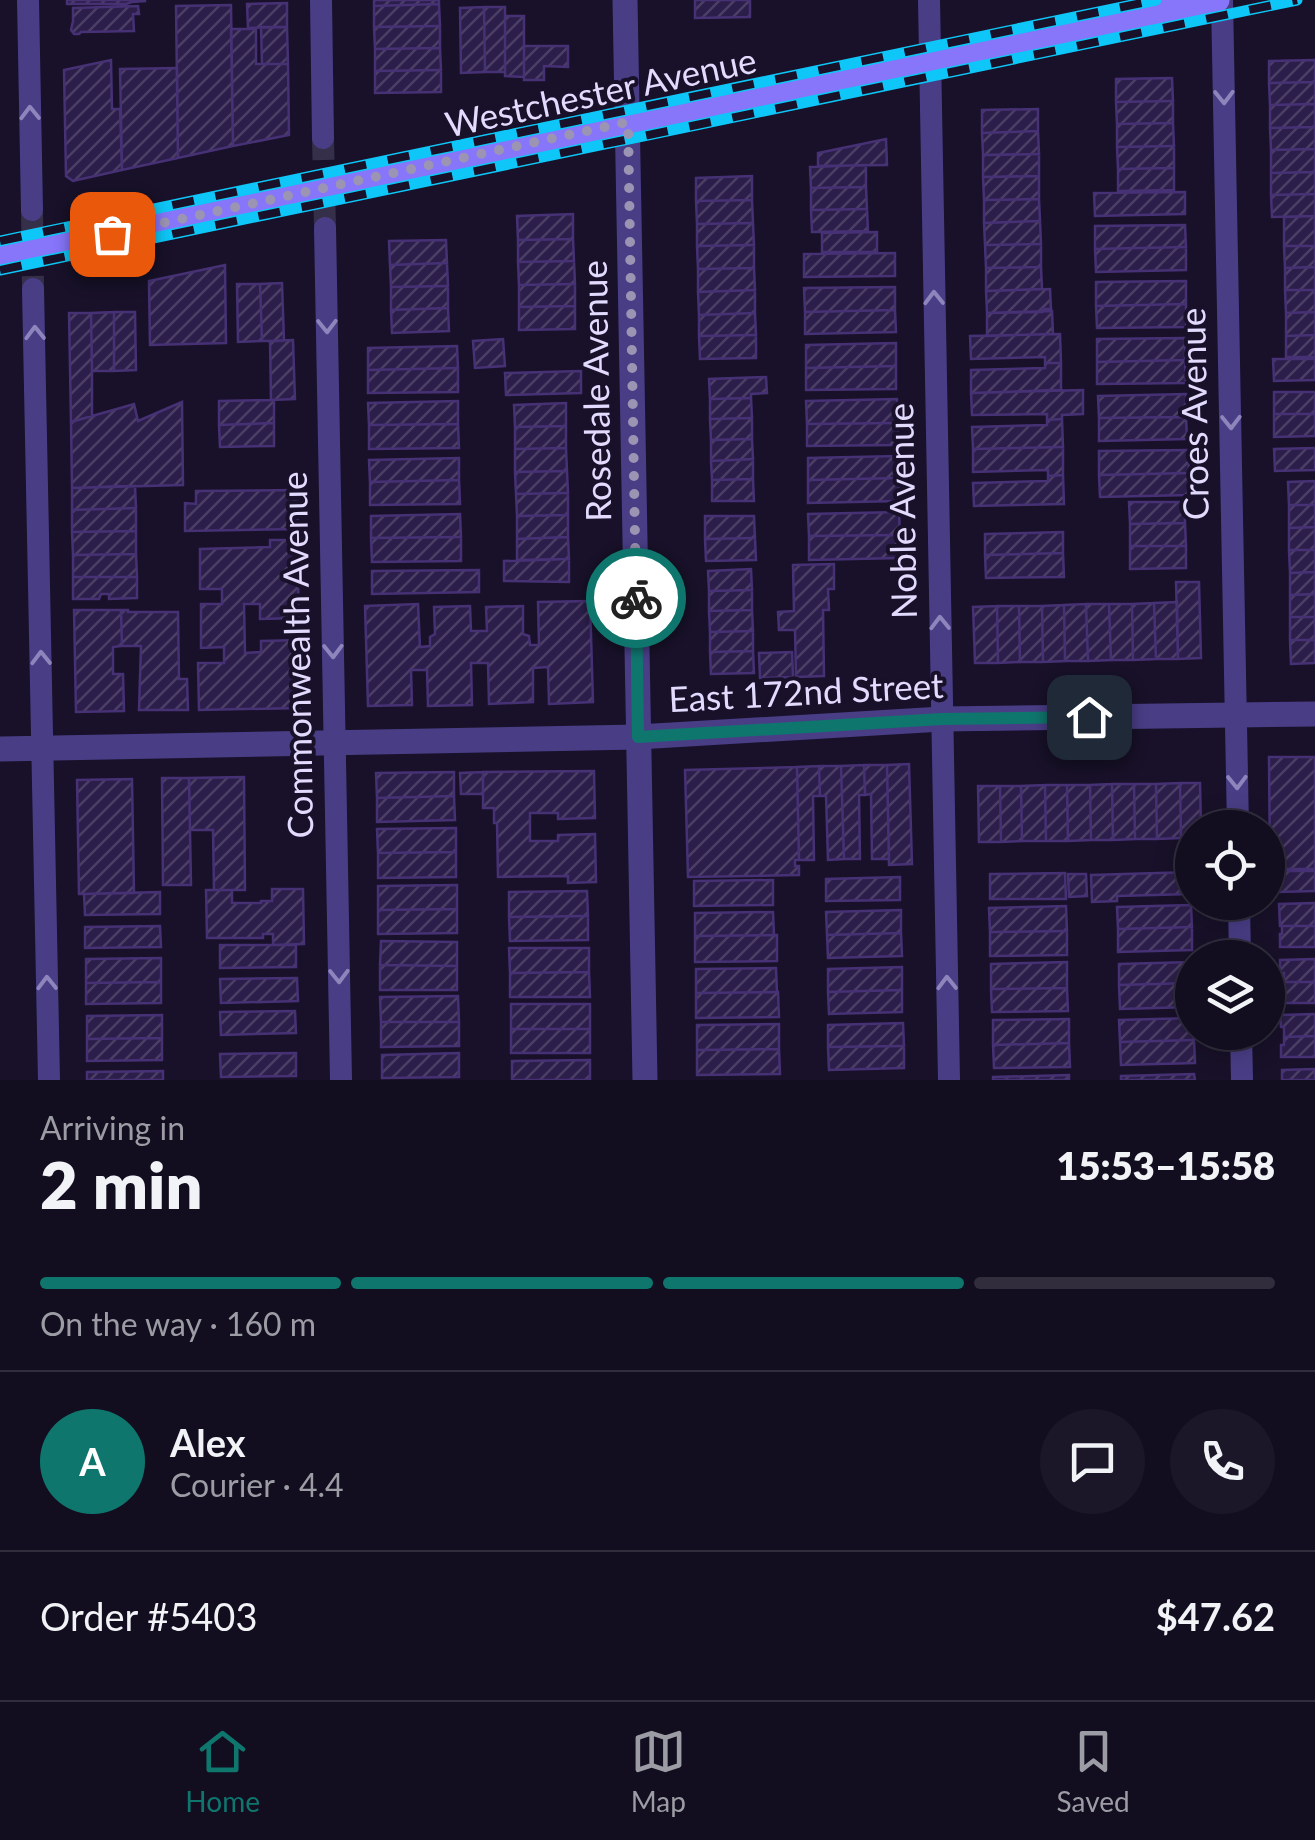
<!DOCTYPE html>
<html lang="en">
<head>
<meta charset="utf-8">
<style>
	:root { --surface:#120d1f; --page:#1b1628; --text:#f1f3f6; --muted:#9c9ca4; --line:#312d3d; --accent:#0f766e }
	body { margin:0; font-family:Lato,sans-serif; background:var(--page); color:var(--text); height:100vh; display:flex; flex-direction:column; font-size:38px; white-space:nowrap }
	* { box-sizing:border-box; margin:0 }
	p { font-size:32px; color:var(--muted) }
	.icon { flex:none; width:55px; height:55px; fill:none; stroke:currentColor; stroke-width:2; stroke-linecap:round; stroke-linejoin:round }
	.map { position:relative; height:1080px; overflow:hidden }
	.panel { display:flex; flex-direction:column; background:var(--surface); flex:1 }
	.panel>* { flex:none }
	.buttons { position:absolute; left:1175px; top:810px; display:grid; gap:20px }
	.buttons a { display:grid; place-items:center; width:110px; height:110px; border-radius:50%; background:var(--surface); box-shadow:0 5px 25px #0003,0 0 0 2px var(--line); font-size:50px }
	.pin { position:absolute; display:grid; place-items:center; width:85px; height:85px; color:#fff; margin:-42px; border-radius:20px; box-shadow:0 5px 15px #0006 }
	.courier { position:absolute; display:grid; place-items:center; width:100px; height:100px; margin:-50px; border:8px solid #0f766e; border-radius:50%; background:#fff; color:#222; box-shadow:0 2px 12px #0007 }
	.overview em { font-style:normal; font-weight:800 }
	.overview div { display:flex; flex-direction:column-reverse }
	.overview { display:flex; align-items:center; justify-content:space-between; height:170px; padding:0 40px }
	h1 { font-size:65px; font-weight:800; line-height:75px }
	.bar { display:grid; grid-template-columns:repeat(4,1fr); gap:15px 10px; align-content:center; height:120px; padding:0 40px }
	.bar i { height:12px; border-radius:8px; background:var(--line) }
	.bar .on { background:var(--accent) }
	.bar p { grid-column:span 4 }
	.line { display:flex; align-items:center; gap:25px; padding:0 40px; border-top:2px solid var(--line) }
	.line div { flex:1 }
	.round { display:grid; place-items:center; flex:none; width:105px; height:105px; border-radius:52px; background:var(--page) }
	.tabs { display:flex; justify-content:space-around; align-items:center; height:140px; border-top:2px solid var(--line); background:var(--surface); font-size:28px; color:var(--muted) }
	.tabs a { display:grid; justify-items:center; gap:5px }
	.tabs .on { color:var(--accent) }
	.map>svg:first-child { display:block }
	.building { fill:url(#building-hatch); stroke:#463175; stroke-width:2.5 }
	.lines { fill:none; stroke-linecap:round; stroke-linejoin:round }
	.minor-tunnel { stroke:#362f49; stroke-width:22; stroke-dasharray:22 11; stroke-linecap:butt }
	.minor { stroke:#493e86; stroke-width:22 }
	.tertiary { stroke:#493e86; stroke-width:25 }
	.secondary { stroke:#8775fa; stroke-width:25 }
	.rail-casing { stroke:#0ec6f7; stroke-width:11 }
	.rail { stroke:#181129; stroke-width:8; stroke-dasharray:22; stroke-linecap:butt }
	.oneway { stroke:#8e85bc }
	.done { stroke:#9c94b3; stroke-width:10; stroke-dasharray:0 18 }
	.route { stroke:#0f766e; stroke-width:12 }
	.labels { text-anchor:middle; stroke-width:8; stroke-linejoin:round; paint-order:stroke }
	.street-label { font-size:35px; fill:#e3dbfe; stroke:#181129 }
</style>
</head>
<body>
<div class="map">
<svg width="1315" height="1080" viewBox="0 0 1315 1080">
	<defs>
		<pattern id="building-hatch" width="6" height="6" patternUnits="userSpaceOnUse" patternTransform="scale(2.5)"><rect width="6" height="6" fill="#2c1e4a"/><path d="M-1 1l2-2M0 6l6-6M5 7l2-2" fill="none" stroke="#4a3e65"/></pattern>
	</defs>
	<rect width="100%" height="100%" fill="#181129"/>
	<path class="building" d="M67 0H145V1L132 2 126 4H67Z
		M374 0H439V4L374 6Z
		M695 0H750V17L695 18Z
		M287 3V27L248 28 247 4Z
		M439 4 440 26 374 27V6Z
		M231 5 233 146 178 158 176 6Z
		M138 6 139 14H133L134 31 81 32 79 34H74L71 30 73 21V8Z
		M484 7H505V72H485Z
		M484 7 485 72 461 73 460 8Z
		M505 16H524V77L505 76Z
		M440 26V48L375 49 374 27Z
		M261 27H287L288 64H262Z
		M231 29H256V64H288L289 135 233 146Z
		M524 46H568V67L544 66V80H524Z
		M440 48 441 70 375 71V49Z
		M111 60 112 109H120L122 170 73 181 66 176 64 70Z
		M1315 60V82L1269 83V61Z
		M177 68 178 158 122 170 120 69Z
		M441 70V92L375 93V71Z
		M1172 78 1173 101 1116 102V79Z
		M1315 82V104L1270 105 1269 83Z
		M1173 101V123L1117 124 1116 102Z
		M1315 104V127L1270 128V105Z
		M1038 109V131L982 133V110Z
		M1173 123 1174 146 1117 147V124Z
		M1315 127V149L1271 150 1270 128Z
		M1038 131 1039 154 983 155 982 133Z
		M886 139 887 165 818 166V153Z
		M1174 146V168L1118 169 1117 147Z
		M1315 149V172L1271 173V150Z
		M1039 154V176L983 177V155Z
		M866 165V187L811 188 810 167Z
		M1174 168V190L1118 191V169Z
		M1315 172V194L1271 195V173Z
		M752 176V200L696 201V178Z
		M1039 176V199L984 200 983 177Z
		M866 187 867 209 811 210V188Z
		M1185 192V214L1095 216 1094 193Z
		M1315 194V216L1272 217 1271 195Z
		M1039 199 1040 221 984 223V200Z
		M752 200 753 223 697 224 696 201Z
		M867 209 868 231 812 232 811 210Z
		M573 214V239L518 240 517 216Z
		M1315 216V246H1284V217Z
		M1040 221 1041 244 985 245 984 223Z
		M753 223 754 245 697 246V224Z
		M1185 225 1186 247 1095 249V226Z
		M877 232V252H822V233Z
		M573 239 574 261 518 262V240Z
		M446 240 447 263 390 265 389 241Z
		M1041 244V267L986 268 985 245Z
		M754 245V268L698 269 697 246Z
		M1284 246H1315V267L1285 268Z
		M1186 247V270L1096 272 1095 249Z
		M895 253V276L804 277V254Z
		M574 261 575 284 519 285 518 262Z
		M447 263 448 286 391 287 390 265Z
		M225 265 226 343 150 345 149 281Z
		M1041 267 1042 289 986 291V268Z
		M1315 267V290H1285V268Z
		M754 268 755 290 698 292V269Z
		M1186 281V304L1096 306V282Z
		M282 283 284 341H262L260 284Z
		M237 284H260L262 341 238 342Z
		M575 284V306L519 307V285Z
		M448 286V308L391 310V287Z
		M895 287V310L805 312 804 288Z
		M1050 289 1051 309H1042V312L987 313 986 291Z
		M755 290V313L699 315 698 292Z
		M1285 290H1315V312L1286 313Z
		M1186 304V327L1097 328 1096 306Z
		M575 306V329L519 330V307Z
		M448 308 449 331 392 333 391 310Z
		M895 310 896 332 805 334V312Z
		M1052 311 1053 334 987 336V313Z
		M114 312H135L136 370 114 371Z
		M114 312V371H92L91 313Z
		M1315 312V335L1286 336V313Z
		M69 313H91L92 371V416L71 422Z
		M755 313 756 335 699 336V315Z
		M1060 334 1061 363H1045V357L971 359 970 336Z
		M756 335V358L700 359 699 336Z
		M1315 335V357H1286V336Z
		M1185 338V360L1097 362V339Z
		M503 339 505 366 475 368 473 341Z
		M293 340 295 399 271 400 270 341Z
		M896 343V366L806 368V345Z
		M457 346 458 368 368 370V348Z
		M1273 359H1315V380L1274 381Z
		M1185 360 1186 383 1097 384V362Z
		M1045 363H1061V390L971 393V370L1045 368Z
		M896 366V389L806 390V368Z
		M458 368V392L368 393V370Z
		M581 371V393L506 395 505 373Z
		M766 377 767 393 751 394V398L710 399 709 379Z
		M1083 390V414L1062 415V419L1047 420V414L972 415 971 393Z
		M1274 392H1315V414H1274Z
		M1186 394V417L1099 418 1098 396Z
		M751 398 752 418 710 419V399Z
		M897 399 898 423 807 424 806 401Z
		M274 400V423L219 425V401Z
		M458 401V424L369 425 368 403Z
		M182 402 183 485 72 488 71 422 134 404 138 421Z
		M566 403V426L515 427 514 405Z
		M1274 414H1315V436L1274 437Z
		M1186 417 1187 439 1099 441V418Z
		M752 418V439L711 440 710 419Z
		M1062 419 1063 447 973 449 972 427 1047 425V420Z
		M274 423V446L220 447 219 425Z
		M898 423V445L807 446V424Z
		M458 424 459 448 369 449V425Z
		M566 426V448L515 449V427Z
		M752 439 753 459 711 461V440Z
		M1063 447V475L1048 476V470L973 472V449Z
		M566 448 567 471 515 472V449Z
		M1315 448V470L1275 471 1274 449Z
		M1188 450 1189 473 1099 475V451Z
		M898 456 899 478 808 480V458Z
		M459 458V480L370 482 369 460Z
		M753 459V479L712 480 711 461Z
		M567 471 568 493 516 494 515 472Z
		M1189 473V495L1100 497 1099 475Z
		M1063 475 1064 504 974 506 973 483 1048 481V476Z
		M899 478V501L808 503V480Z
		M753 479 754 501H712V480Z
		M459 480 460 504 370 505V482Z
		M1315 481V505H1289L1288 482Z
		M135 486 136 508 72 510V488Z
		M297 490 298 529 185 531V503L196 504V491Z
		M568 493V515L517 516 516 494Z
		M1129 502H1185V523L1130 524Z
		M1289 505H1315V527L1289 528Z
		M136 508V531L72 532V510Z
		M899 512 900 535 809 536 808 514Z
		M460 514 461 537 371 538V516Z
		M568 515V537L517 539V516Z
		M705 516H754L755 538 705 539Z
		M1185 523 1186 546H1130V524Z
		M1315 527V550H1289V528Z
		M136 531V554L73 555 72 532Z
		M1063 532V553L985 555V534Z
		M900 535V558L809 560V536Z
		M461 537V561L372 562 371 538Z
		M568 537 569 559 517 560V539Z
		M755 538 756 560 706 561 705 539Z
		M270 540H297L299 618 260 619V604H244L245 653 261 652V641L299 640 300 708 199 710 198 663H224V647L201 648V604H222V589H200V549L270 547Z
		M1130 546H1186V568L1130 569Z
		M1289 550H1315V572L1290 573Z
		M1063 553 1064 577 986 578 985 555Z
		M136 554 137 577H73V555Z
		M569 559V582L504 581V561Z
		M834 564V589H828L829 610H823L824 676 796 677 795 630H779L778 612 794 611 793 565Z
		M751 569 752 590 709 591 708 571Z
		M479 570V592L372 594V571Z
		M1315 572V594L1290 595V573Z
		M73 577H137V598L109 599V594H101L99 599H73Z
		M1176 582H1199L1201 658 1178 659Z
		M752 590V610L709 611V591Z
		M1315 594V617H1290V595Z
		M590 601 593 702 549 704 548 667 533 668V702L489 704 488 663H471L472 705 428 706 427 670H411L412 705 368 706 365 606 418 604 420 647 430 646V637L435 634 434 607 470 606 471 631H487L486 607 523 606V634L529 636 530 645H539L538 602Z
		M1177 602 1178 659H1156L1154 603Z
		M1154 603 1156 659 1133 660 1132 604Z
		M1086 604H1109L1111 660 1088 661Z
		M1086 604 1088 661H1065L1064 605Z
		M1109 604H1132L1133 660H1111Z
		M1064 605 1065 661 1043 662 1042 606Z
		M997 606H1019L1020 662 998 663Z
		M997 606 998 663H975L973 607Z
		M1019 606H1042L1043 662H1020Z
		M74 610H121L122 646 113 647V674H123L124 711 76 712Z
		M121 610H128V612H178L179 679H187L188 710H139L141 646H122Z
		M752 610 753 631 710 632 709 611Z
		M1290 617H1315V640H1290Z
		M753 631V651L710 652V632Z
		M1290 640H1315V663L1291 664Z
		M753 651 754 673 711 674 710 652Z
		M792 652 793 677 760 678 759 653Z
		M1269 757H1315V869H1270Z
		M909 764 912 864 889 865 887 765Z
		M864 765H887L889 859H872L871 794 865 795Z
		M864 765 865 795H859L860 859H844L841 766Z
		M819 766H841L844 859 828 860 826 796H820Z
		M819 766 820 796H813L814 860H799L797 767Z
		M797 767 799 860H795V866H799V875L688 877 685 770Z
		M594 771 595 818 558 819V813H530V841H558V835L595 834 596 882 568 883V876L498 877 497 823H494V808H483V772Z
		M454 772V796L377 798 376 773Z
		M483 772V794H461L460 773Z
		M244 777 245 890H214L213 830H190L189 778Z
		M162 778H189L191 885H163Z
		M132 779 134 893 79 894 77 780Z
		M1180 783H1200L1201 828H1192V838H1181Z
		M1180 783 1181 838 1157 839 1156 784Z
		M1112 784H1134L1135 839 1113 840Z
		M1112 784 1113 840H1091L1090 785Z
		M1134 784H1156L1157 839H1135Z
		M1045 785H1067L1068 841H1046Z
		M1045 785 1046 841H1022L1021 786Z
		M1067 785H1090L1091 840 1068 841Z
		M978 786H1000L1001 842H979Z
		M1000 786H1021L1022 841 1001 842Z
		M454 796 455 820 377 822V798Z
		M456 828V852L378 853 377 829Z
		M456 852V877L378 878V853Z
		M1279 871H1315V891L1279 892Z
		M1192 872V894L1117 896V901L1092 902 1091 875Z
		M1065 873 1066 899H990V874Z
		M1068 874H1086L1087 896 1069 897Z
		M900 877V900L826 901V879Z
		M773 880V905L694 906V881Z
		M457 885V909L378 910V886Z
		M272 889H303L304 944 273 945V934H263V938H207L206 890H232V903H261V901H272Z
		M587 891 588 916 509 917V892Z
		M160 892V914L85 915 84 894Z
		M1315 903V926H1280L1279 904Z
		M1191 905 1192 927 1118 929 1117 907Z
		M1066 906 1067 931 990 932 989 908Z
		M457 909V933L378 934V910Z
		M901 910V933L827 935 826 912Z
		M773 912 774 935 695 936V913Z
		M588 916V940L510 941 509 917Z
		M160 926 161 947 85 948V927Z
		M1282 926H1315V947H1280V934H1282Z
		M1192 927V950L1118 952V929Z
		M1067 931V955L990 956V932Z
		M901 933 902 956 828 958 827 935Z
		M777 935V961L695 962V936Z
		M381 941 457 942V966L380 965Z
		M220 945H296V967L220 968Z
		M509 948H589V972L510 973Z
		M161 958V982L86 983V959Z
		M1315 959V982H1284V973H1280V960Z
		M1067 962V988L991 989V964Z
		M1192 962V983L1119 985V964Z
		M380 965 457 966V990H380Z
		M902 967V990L828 992V969Z
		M776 968 777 992 696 993V969Z
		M589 972 590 997H510V973Z
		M297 978 298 1001 221 1003 220 979Z
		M161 982V1003L86 1004V983Z
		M1284 982H1315V1003H1281V990H1285Z
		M1192 983V1007L1120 1009 1119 985Z
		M1067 988 1068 1011 992 1012 991 989Z
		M902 990V1012L829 1014 828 992Z
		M778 992 779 1017 696 1018V993Z
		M458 996 459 1022H381L380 997Z
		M511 1004H590V1029H511Z
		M295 1011 296 1033 221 1035 220 1012Z
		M1315 1014V1036L1284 1037V1027H1281L1280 1015Z
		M162 1015V1038L87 1039V1016Z
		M1192 1018 1194 1040 1120 1042 1119 1020Z
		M1069 1019V1043L993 1045V1020Z
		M381 1022H459V1046L381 1047Z
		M903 1023 904 1046 828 1047V1025Z
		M779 1024V1049L697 1050V1025Z
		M511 1029H590V1053H511Z
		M1315 1036V1057H1281V1045H1284V1037Z
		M162 1038V1060L87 1061V1039Z
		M1194 1040 1195 1063 1121 1065 1120 1042Z
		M1069 1043 1070 1067 994 1068 993 1045Z
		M904 1046V1068L829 1070 828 1047Z
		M779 1049 780 1074 697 1075V1050Z
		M296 1053V1076L221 1077 220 1054Z
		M459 1053V1077L382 1078V1055Z
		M590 1060V1080H512V1061Z
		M1315 1069V1080H1282V1070Z
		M163 1071V1080H87V1072Z
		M1194 1074 1195 1080H1121V1076Z
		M1069 1075V1080H993V1077Z"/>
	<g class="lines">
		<path class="minor-tunnel" d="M323 138 325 228
			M32 210 33 289"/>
		<path class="minor" d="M28 0 32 210
			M321 0 323 138
			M929 0 949 1080
			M1222 0 1238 828
			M325 228 341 1080
			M33 289 49 1080
			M1239 902 1240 958
			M1241 1032 1242 1080"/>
		<path class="tertiary" d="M625 0 645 1080
			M0 749 638 737 942 719 1315 714"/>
		<path class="secondary" d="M0 257 587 130 1217 0"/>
		<g class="rail-casing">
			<path id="rail" d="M0 241 1156 0
				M0 270 1297 0"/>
		</g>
		<use href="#rail" class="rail"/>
	</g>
	<defs><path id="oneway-chevron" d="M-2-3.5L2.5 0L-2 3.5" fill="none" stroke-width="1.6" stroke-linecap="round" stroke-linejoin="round" transform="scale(2.5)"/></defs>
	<g class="oneway">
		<use href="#oneway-chevron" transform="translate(1224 97) rotate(89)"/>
		<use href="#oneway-chevron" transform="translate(30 113) rotate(-91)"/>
		<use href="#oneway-chevron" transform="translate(934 298) rotate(-91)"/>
		<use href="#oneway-chevron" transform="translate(327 326) rotate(89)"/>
		<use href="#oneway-chevron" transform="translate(35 333) rotate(-91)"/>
		<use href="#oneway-chevron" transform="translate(1231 422) rotate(89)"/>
		<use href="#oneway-chevron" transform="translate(940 623) rotate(-91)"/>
		<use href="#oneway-chevron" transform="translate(333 651) rotate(89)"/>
		<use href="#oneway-chevron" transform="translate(41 658) rotate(-91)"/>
		<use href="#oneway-chevron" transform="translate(1237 782) rotate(89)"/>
		<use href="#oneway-chevron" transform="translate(339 976) rotate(89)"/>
		<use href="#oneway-chevron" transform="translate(47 983) rotate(-91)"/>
		<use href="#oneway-chevron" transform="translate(947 983) rotate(-91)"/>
	</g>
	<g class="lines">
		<path class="done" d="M112 234 628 122 636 598"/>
		<path class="route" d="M636 598 638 737 942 719 1089 717"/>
	</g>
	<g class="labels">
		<g class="street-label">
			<text transform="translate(601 93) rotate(-12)" y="12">Westchester Avenue</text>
			<text transform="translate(597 391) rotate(-91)" y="12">Rosedale Avenue</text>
			<text transform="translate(1195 414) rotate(-91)" y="12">Croes Avenue</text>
			<text transform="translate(903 511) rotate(-91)" y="12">Noble Avenue</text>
			<text transform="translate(298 655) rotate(-91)" y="12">Commonwealth Avenue</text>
			<text transform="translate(806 693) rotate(-3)" y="12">East 172nd Street</text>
		</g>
	</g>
</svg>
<div class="buttons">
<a><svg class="icon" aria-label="locate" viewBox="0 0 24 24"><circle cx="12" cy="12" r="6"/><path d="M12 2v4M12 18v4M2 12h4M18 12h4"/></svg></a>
<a><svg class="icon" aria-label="layers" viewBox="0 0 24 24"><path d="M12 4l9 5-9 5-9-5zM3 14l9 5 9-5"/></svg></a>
</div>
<div class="pin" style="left:112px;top:234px;background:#ea580c"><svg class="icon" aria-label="bag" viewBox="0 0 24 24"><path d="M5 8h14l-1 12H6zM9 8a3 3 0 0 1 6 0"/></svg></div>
<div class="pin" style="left:1089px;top:717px;background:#1f2937"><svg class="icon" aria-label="home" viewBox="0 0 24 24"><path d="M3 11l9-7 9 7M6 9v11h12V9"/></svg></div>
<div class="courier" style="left:636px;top:598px"><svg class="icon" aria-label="bike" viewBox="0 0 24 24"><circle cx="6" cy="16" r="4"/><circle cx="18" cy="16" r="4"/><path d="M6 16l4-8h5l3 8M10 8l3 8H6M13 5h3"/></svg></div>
</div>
<section class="panel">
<div class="overview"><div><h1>2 min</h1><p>Arriving in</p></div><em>15:53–15:58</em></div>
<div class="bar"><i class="on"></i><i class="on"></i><i class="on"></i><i></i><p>On the way · 160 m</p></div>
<div class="line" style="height:180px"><b class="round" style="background:var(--accent);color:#fff">A</b><div><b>Alex</b><p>Courier · 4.4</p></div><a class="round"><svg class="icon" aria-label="chat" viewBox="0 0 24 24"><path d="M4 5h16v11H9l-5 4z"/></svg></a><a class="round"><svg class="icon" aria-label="phone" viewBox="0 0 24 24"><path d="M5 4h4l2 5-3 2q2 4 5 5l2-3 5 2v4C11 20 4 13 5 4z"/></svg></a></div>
<div class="line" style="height:130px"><div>Order #5403</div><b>$47.62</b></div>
</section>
<nav class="tabs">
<a class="on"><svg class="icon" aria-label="home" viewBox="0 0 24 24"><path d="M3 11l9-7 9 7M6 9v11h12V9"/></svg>Home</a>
<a><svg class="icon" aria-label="map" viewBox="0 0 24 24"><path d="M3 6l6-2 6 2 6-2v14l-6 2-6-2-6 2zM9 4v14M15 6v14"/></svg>Map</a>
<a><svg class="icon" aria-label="saved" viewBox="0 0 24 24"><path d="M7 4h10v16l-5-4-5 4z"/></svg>Saved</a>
</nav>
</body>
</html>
